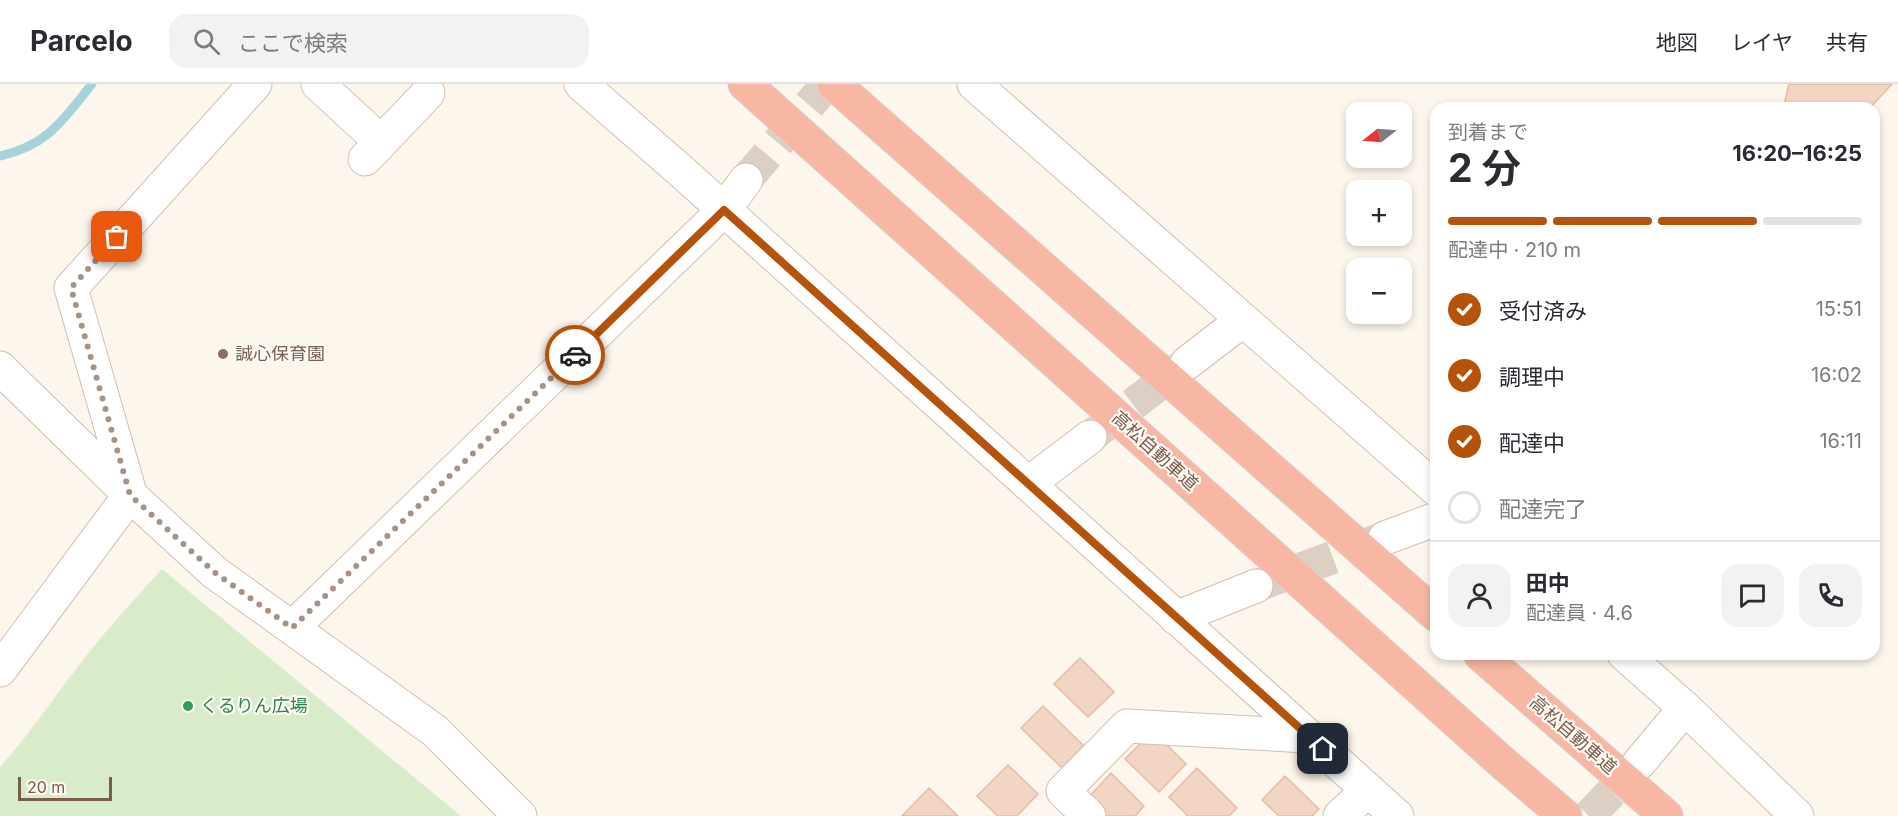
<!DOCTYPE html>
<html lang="ja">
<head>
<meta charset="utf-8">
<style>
	:root { --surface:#fff; --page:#f2f2f3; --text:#2b2b33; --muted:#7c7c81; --line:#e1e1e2; --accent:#b45309 }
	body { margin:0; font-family:Inter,"Noto Sans JP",sans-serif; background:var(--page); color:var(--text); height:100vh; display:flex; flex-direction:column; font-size:22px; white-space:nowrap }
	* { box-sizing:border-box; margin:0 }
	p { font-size:20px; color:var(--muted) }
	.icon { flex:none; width:33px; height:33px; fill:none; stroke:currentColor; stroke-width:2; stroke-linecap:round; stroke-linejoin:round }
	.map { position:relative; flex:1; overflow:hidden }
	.sheet { position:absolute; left:1430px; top:18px; width:450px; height:558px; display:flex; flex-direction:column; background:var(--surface); border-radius:18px; box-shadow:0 3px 9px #0003 }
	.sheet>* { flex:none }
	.needle { width:39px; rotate:253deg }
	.fabs { position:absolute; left:1346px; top:18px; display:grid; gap:12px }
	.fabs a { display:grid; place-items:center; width:66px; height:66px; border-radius:12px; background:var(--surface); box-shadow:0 3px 9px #0003; font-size:30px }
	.scale { position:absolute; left:18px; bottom:15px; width:94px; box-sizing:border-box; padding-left:6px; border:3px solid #7a5c4d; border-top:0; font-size:16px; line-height:21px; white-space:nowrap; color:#7a5c4d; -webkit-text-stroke:4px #fffaf3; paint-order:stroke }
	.pin { position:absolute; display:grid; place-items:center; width:51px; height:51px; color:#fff; margin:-26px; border-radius:12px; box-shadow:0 3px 9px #0006 }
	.courier { position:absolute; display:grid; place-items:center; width:60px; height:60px; margin:-30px; border:4px solid #b45309; border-radius:50%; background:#fff; color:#222; box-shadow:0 2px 8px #0007 }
	.overview em { font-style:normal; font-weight:700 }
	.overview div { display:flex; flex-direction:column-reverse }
	.overview { display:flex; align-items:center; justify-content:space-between; height:102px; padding:0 18px }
	h1 { font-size:39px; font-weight:700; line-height:45px }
	.bar { display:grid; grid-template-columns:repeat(4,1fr); gap:9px 6px; align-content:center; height:72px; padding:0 18px }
	.bar i { height:8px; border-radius:4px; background:var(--line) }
	.bar .active { background:var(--accent) }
	.bar p { grid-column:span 4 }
	.line { display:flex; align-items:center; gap:15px; padding:0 18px; border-top:2px solid var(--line) }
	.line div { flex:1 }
	.round { display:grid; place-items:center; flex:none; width:63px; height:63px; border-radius:18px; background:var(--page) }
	ol { padding:0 18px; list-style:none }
	li { display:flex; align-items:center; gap:18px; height:66px }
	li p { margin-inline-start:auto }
	li .icon { padding:6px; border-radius:50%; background:var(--accent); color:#fff; stroke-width:4 }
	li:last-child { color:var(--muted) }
	li i { width:33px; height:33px; border:3px solid var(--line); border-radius:50% }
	header { display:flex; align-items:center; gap:36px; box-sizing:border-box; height:84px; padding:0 30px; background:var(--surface); border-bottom:2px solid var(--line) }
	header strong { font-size:28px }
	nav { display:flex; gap:33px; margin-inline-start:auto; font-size:21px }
	.search { width:420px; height:54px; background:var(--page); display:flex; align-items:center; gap:15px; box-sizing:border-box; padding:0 21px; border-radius:18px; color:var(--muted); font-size:22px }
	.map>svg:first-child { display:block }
	.green { fill:#d8ecc9 }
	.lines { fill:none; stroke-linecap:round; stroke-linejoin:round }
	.stream { stroke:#a5d3da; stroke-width:9 }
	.building { fill:#f3d5c3; stroke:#e6bba3; stroke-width:1.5 }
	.minor-tunnel { stroke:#dcd0c4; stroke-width:33; stroke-dasharray:33 16; stroke-linecap:butt }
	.minor-casing { stroke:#d1beb0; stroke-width:35 }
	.motorway-casing { stroke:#dad1cd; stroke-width:35 }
	.minor { stroke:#fff; stroke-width:33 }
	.motorway { stroke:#f7b7a3; stroke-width:33 }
	.done { stroke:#a89285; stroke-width:6; stroke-dasharray:0 10.8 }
	.route { stroke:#b45309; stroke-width:8 }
	.education-dot { fill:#8d6e63; stroke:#fffaf3; stroke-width:2 }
	.leisure-dot { fill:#2e9e5b; stroke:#fffaf3; stroke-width:2 }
	.labels { text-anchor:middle; stroke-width:4.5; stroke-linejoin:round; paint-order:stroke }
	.education-label { font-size:18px; fill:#785e54; stroke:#fffaf3; text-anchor:start }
	.street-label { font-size:18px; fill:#7a5c4d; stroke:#fffaf3 }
	.leisure-label { font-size:18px; fill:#27864d; stroke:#fffaf3; text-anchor:start }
</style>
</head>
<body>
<header>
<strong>Parcelo</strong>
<div class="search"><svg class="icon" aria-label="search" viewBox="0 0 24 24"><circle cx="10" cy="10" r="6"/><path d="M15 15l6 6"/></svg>ここで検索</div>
<nav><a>地図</a><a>レイヤ</a><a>共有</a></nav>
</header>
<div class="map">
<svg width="1898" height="732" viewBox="0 0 1898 732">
	<rect width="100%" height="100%" fill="#fdf6ec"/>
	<path class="green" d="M162 485 461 732H0V683C28 652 51 617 77 584 103 549 133 517 162 485Z"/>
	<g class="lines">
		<path class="stream" d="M0 72C48 61 63 36 92 0"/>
	</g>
	<path class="building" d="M1789 0H1892L1870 24H1787L1784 21Z
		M1080 574 1114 608 1088 633 1054 600Z
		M1043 622 1084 662 1062 684 1021 644Z
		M1153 647 1186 680 1159 708 1125 675Z
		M1008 681 1038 710 1017 732H998L977 712Z
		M1197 684 1237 724 1229 732H1188L1169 713Z
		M1111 689 1144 722 1135 732H1104L1087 715Z
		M1285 692 1319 725 1312 732H1279L1262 716Z
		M929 704 958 732H902Z"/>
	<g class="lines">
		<path class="minor-tunnel" d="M746 96 827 0
			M1094 350 1187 279
			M1256 502 1384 454
			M1589 732 1639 679"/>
		<g class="minor-casing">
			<path id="minor" d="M318 0 381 58
				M581 0 681 87 1397 732
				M974 0 1436 405
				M365 75 428 9
				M1187 279 1243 236
				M0 284 130 411 214 488 435 647 520 732
				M1028 400 1090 353
				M130 409 71 204 255 0
				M1385 454 1436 435
				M1176 534 1256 502
				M292 544 724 126 746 96
				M1624 570 1685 624 1797 732
				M0 586 130 411
				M1639 679 1685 624
				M1089 732 1063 707 1127 642 1307 652
				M1340 732 1368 706"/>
		</g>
		<g class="motorway-casing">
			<path id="motorway" d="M745 0 1504 680 1565 732
				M834 0 1436 531
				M1480 570 1666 732"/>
		</g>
		<use href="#minor" class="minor"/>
		<use href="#motorway" class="motorway"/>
	</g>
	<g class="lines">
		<path class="done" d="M117 153 71 204 130 411 214 488 292 544 575 271"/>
		<path class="route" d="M575 271 724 126 1323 665"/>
	</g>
	<circle class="education-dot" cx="223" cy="270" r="6"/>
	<circle class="leisure-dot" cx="188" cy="622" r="6"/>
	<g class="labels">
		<g class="education-label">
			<text x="235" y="276">誠心保育園</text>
		</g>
		<g class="street-label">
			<text transform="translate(1155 367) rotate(42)" y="6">高松自動車道</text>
			<text transform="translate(1573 651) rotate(41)" y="6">高松自動車道</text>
		</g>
		<g class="leisure-label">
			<text x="200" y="628">くるりん広場</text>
		</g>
	</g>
</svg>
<div class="fabs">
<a><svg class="needle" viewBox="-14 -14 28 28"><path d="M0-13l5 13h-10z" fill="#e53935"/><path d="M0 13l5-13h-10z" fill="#7c7c81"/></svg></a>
<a>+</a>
<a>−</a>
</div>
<div class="scale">20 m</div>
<div class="pin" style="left:117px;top:153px;background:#ea580c"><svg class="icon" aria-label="bag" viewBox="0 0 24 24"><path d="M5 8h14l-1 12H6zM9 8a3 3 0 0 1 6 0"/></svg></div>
<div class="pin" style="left:1323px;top:665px;background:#1f2937"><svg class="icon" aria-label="home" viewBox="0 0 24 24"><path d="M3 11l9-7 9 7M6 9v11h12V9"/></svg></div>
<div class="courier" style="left:575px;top:271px"><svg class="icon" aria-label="car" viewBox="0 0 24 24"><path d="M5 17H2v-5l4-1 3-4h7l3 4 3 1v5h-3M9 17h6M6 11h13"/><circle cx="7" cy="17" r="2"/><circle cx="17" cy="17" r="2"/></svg></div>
<section class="sheet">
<div class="overview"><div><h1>2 分</h1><p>到着まで</p></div><em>16:20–16:25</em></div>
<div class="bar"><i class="active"></i><i class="active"></i><i class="active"></i><i></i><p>配達中 · 210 m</p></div>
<ol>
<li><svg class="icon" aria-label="check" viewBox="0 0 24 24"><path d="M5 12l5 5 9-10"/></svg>受付済み<p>15:51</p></li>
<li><svg class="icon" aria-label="check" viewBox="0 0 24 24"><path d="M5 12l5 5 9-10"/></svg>調理中<p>16:02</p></li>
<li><svg class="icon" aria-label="check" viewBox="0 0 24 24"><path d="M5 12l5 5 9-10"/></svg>配達中<p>16:11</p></li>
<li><i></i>配達完了</li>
</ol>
<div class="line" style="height:108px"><a class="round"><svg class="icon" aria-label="person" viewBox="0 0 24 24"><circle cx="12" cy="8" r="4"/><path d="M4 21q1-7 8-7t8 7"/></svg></a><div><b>田中</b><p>配達員 · 4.6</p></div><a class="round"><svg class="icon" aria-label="chat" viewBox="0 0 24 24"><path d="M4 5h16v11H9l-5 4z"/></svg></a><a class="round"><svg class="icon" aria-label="phone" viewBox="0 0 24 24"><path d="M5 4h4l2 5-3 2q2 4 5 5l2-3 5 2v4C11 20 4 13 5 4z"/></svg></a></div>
</section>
</div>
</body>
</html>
